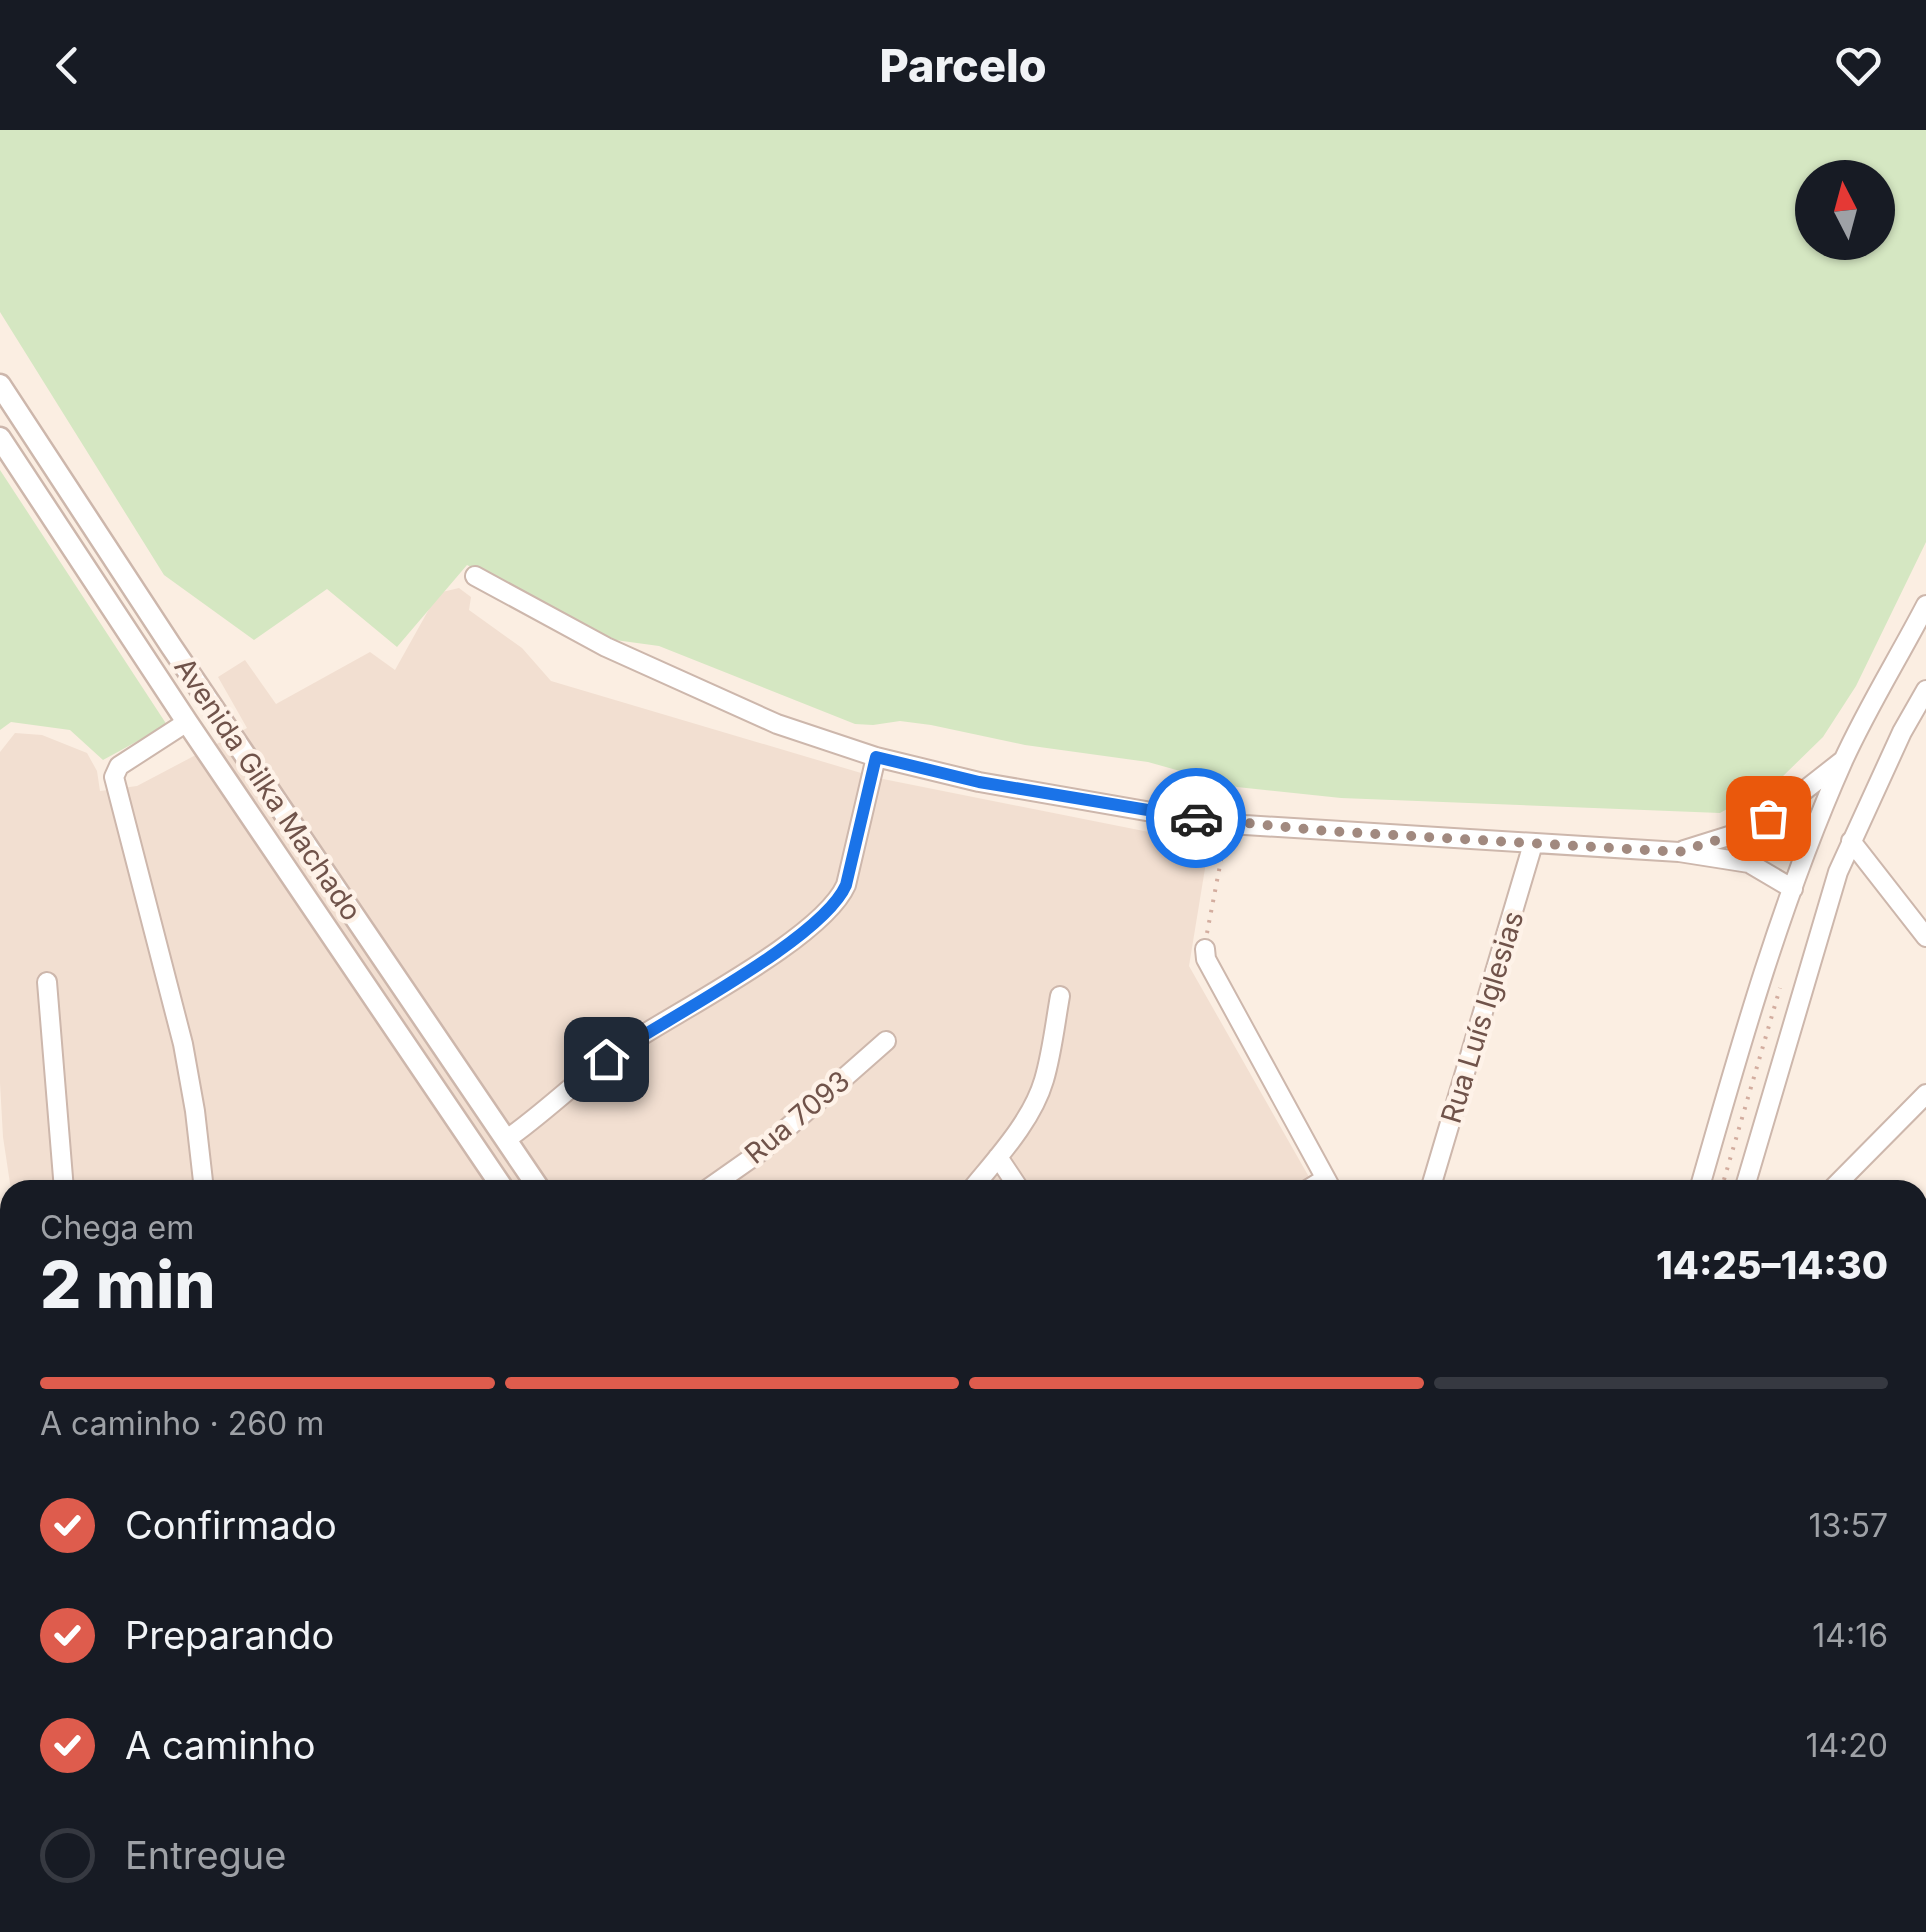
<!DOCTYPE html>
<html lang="pt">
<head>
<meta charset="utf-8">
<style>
	:root { --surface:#171b24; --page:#242831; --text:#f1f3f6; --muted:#9ea1a6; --line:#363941; --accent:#de5c4d }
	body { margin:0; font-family:Inter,sans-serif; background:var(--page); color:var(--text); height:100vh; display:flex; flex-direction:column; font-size:38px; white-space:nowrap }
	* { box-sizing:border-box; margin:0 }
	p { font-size:32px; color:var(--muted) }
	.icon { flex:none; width:55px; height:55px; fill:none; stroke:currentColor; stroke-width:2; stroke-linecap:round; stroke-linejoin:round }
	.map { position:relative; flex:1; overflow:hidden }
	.side { position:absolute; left:0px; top:1050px; width:1928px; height:752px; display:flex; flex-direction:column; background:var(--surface); border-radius:30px 30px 0 0; box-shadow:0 2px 8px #0004 }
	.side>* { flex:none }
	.needle { width:65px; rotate:354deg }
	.buttons { position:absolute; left:1795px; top:30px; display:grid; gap:20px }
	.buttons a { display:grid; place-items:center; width:100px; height:100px; border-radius:50%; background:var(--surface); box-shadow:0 2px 8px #0004; font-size:50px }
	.pin { position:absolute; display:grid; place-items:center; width:85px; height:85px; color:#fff; margin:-42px; border-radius:20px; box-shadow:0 5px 15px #0006 }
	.courier { position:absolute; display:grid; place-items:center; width:100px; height:100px; margin:-50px; border:8px solid #1a73e8; border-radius:50%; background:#fff; color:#222; box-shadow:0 2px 12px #0007 }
	.overview em { font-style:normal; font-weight:800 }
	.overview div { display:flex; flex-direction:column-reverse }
	.overview { display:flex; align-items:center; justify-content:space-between; height:170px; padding:0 40px }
	h1 { font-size:65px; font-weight:800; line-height:75px }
	.bar { display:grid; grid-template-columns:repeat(4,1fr); gap:15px 10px; align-content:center; height:120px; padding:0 40px }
	.bar i { height:12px; border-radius:8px; background:var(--line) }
	.bar .active { background:var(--accent) }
	.bar p { grid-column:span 4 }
	ol { padding:0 40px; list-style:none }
	li { display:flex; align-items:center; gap:30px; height:110px }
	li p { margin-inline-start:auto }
	li .icon { padding:10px; border-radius:50%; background:var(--accent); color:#fff; stroke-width:4 }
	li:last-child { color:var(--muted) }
	li i { width:55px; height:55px; border:5px solid var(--line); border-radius:50% }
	header { display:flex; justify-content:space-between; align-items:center; height:130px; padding:0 40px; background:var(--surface); font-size:45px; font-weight:800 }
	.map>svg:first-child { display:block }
	.residential { fill:#f2dfd1 }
	.green { fill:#d5e7c2; fill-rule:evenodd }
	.sand { fill:#f8e5be }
	.building { fill:#eec9bb; stroke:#e0ae9d; stroke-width:2.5 }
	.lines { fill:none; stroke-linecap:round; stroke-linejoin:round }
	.minor-casing { stroke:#cdb7ac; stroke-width:22 }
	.tertiary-casing { stroke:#cdb7ac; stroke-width:25 }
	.secondary-casing { stroke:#d0b6aa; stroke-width:30 }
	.path { stroke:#d3ad9f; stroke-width:4; stroke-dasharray:2.5 8; stroke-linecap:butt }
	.minor { stroke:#fff; stroke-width:18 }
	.tertiary { stroke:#fff; stroke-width:20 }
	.secondary { stroke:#fff; stroke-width:25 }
	.done { stroke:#a1897f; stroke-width:10; stroke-dasharray:0 18 }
	.route { stroke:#1a73e8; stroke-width:12 }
	.labels { text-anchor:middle; stroke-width:9; stroke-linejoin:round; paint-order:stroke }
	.street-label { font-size:28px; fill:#70534a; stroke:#fef2e8 }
</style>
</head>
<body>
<header><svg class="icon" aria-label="back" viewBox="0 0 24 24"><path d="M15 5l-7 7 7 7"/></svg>Parcelo<svg class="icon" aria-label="heart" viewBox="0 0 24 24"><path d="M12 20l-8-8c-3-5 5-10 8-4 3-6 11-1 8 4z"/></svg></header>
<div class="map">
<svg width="1926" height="1802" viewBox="0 0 1926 1802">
	<rect width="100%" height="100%" fill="#fbeee2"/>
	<path class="residential" d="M459 458 471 467 469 480 522 518 551 551 878 648 1209 714 1189 836 1309 1047 1288 1060H1096L1093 1057 1087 1060H11L3 1007 0 953V622L15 603 42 605 87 623 97 641 100 661 137 656 247 598 218 547 245 530 276 574 370 522 395 540 438 463Z"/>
	<path class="green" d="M0 0H1926V412L1856 556 1823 607 1780 649 1720 683 1341 668 1237 657 1148 632 1025 615 931 595 900 591 873 595 855 594 659 516 615 510 467 435 397 517 327 459 254 510 164 445 0 182ZM1812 48H1878V112H1812Z
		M0 340 167 595 103 630 70 600 11 592 0 600Z
		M370 1792H498L540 1801 369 1802Z
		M1414 1792H1643V1793L1636 1802H1391Z"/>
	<path class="sand" d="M1926 1548V1802H1706L1717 1798 1720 1792H1918V1549Z"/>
	<path class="building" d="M0 1563H10V1627L0 1629Z
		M92 1792H136V1797H159L158 1802H92Z
		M136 1792H206V1798L136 1797Z
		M206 1792H266V1802H169L170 1798H206Z"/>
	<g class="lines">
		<g class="minor-casing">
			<path id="minor" d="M475 446 606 517 777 594 876 627 979 652 1163 684 1245 695 1679 722 1749 733 1793 759
				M187 592 119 636 114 647 183 914 195 981 204 1060
				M1851 711 1926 807
				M1684 720 1735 704 1768 689 1842 631
				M1205 819 1206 829 1332 1060
				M47 852 64 1060
				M507 1009C547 981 581 946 622 918 675 882 822 809 846 755L876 627
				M998 1027 1020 1060
				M706 1060 760 1022 886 911
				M971 1060C997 1028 1032 991 1044 950 1052 923 1055 894 1060 866
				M1307 1060 1325 1049
				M1430 1060 1533 714
				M1699 1060C1740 916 1782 768 1843 631 1867 578 1899 527 1926 475
				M1744 1060 1838 742 1902 602 1926 560
				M1831 1060 1926 964
				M0 1142 10 1143
				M0 1441 10 1440
				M347 1802 348 1792"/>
		</g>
		<g class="tertiary-casing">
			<path id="tertiary" d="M0 255 171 516 540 1060
				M0 308 187 592 504 1060
				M1000 1792 1008 1802
				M1030 1792 1045 1802"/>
		</g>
		<g class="secondary-casing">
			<path id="secondary" d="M1918 1239 1926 1230
				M1918 1337 1926 1327
				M0 1697H10
				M789 1792 828 1802
				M966 1802 970 1792
				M1123 1802 1145 1792
				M1202 1802 1226 1792"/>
		</g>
		<path class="path" d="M1207 803 1221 730 1219 709
			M1721 1060 1780 858
			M1918 1389 1926 1397
			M1918 1411 1926 1402
			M1918 1454 1926 1458
			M1498 1792 1511 1802
			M1601 1792 1622 1798 1635 1792
			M1404 1802 1428 1792
			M1440 1802V1792
			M1648 1802 1654 1792"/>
		<use href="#minor" class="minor"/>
		<use href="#tertiary" class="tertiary"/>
		<use href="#secondary" class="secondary"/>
	</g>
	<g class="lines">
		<path class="done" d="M1196 688 1326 701 1679 722 1736 704 1768 688"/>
		<path class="route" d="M606 929C661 891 822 810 846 755L876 627 979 652 1196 688"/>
	</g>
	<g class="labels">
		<g class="street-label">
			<text transform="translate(268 659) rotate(56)" y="10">Avenida Gilka Machado</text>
			<text transform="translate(1482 887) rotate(-73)" y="10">Rua Luís Iglesias</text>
			<text transform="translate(797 987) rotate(-40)" y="10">Rua 7093</text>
		</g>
	</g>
</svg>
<div class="buttons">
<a><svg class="needle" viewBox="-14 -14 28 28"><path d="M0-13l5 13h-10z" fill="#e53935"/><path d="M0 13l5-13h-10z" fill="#9ea1a6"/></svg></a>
</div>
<div class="pin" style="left:1768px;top:688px;background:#ea580c"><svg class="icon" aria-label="bag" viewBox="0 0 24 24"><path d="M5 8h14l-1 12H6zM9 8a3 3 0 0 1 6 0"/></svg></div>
<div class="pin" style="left:606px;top:929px;background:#1f2937"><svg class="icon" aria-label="home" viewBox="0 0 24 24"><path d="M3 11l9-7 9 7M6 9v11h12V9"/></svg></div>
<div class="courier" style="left:1196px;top:688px"><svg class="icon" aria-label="car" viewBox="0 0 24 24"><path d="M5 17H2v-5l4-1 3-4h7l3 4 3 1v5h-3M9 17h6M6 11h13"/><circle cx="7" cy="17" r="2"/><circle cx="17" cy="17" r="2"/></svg></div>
<section class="side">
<div class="overview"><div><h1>2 min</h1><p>Chega em</p></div><em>14:25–14:30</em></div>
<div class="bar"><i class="active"></i><i class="active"></i><i class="active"></i><i></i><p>A caminho · 260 m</p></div>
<ol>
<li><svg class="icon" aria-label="check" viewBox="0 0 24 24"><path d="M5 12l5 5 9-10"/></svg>Confirmado<p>13:57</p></li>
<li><svg class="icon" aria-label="check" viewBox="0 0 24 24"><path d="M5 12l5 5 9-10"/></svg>Preparando<p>14:16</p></li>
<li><svg class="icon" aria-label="check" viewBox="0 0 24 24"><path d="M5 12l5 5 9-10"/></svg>A caminho<p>14:20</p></li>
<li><i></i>Entregue</li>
</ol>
</section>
</div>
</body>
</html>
